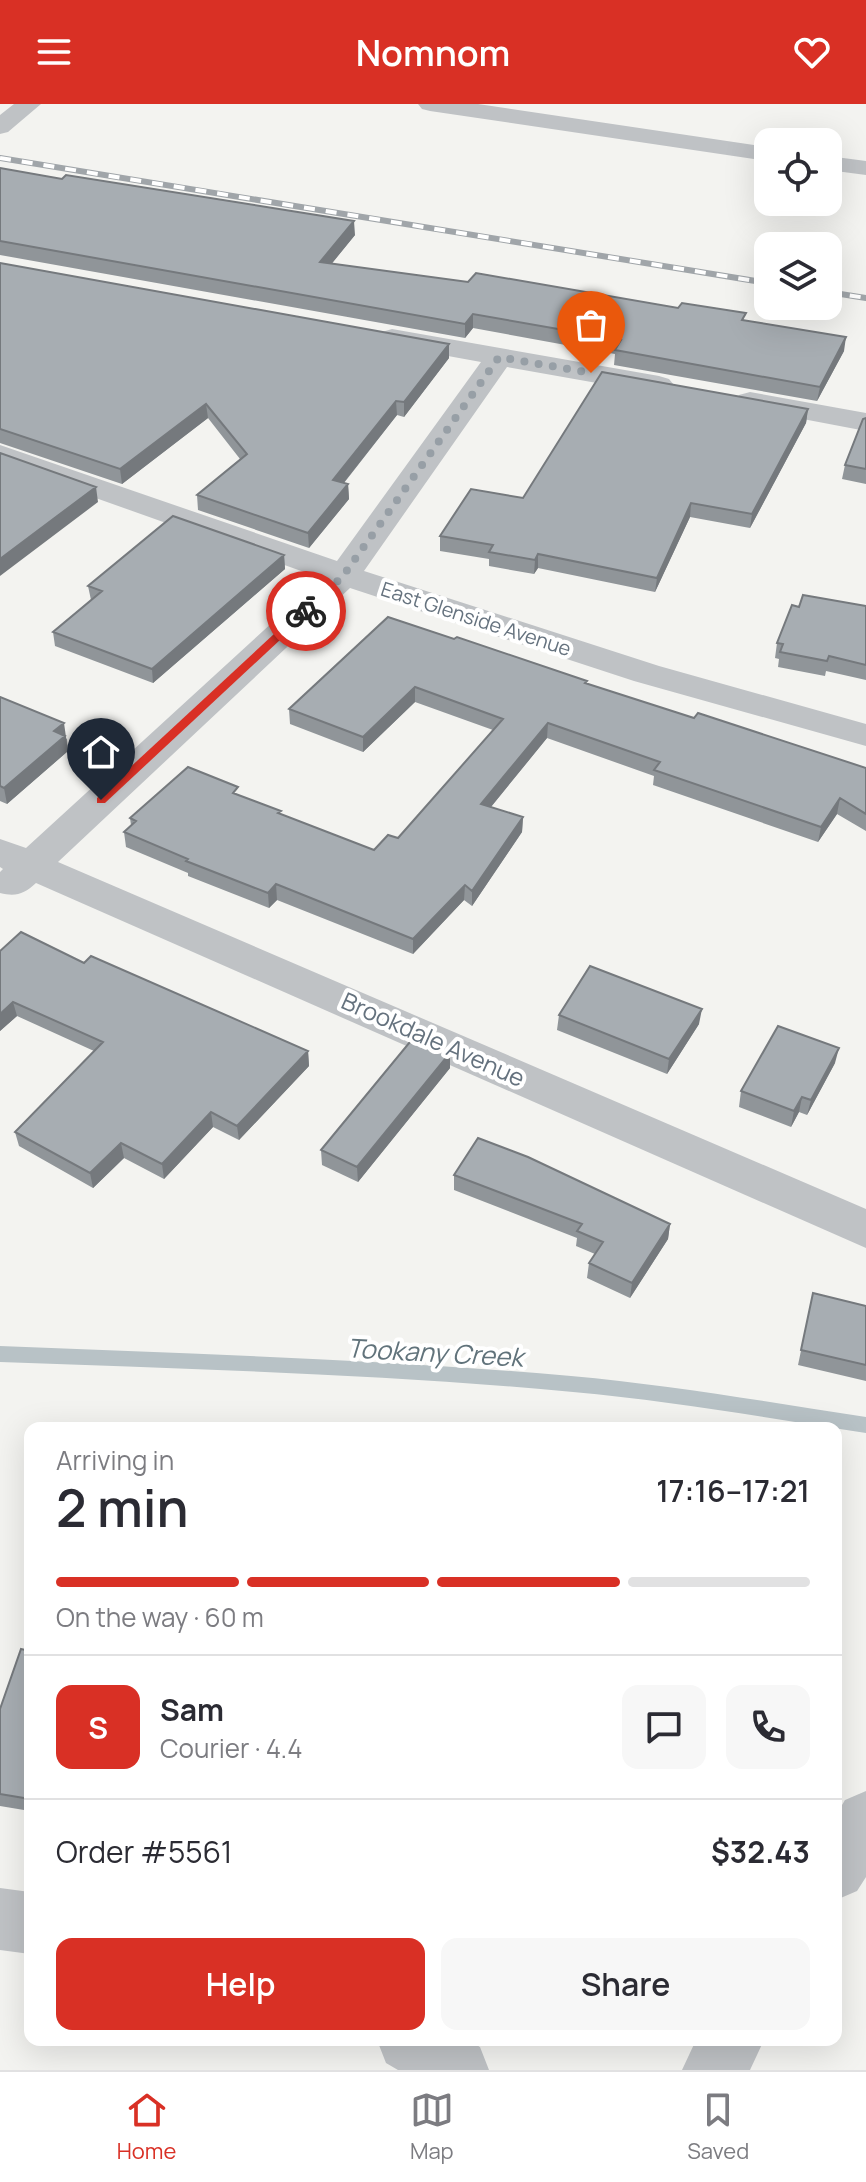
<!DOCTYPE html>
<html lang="en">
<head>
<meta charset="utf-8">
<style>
	:root { --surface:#fff; --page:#f7f7f7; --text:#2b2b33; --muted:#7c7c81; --line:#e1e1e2; --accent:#d93025 }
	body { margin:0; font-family:Manrope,sans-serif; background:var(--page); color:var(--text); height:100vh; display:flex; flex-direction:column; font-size:30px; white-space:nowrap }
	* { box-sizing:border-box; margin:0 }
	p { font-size:26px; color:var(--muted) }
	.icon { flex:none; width:44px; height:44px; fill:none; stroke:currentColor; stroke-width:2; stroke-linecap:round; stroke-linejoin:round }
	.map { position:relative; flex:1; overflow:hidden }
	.side { position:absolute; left:24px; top:1318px; width:818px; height:624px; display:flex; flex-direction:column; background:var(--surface); border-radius:16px; box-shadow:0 8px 32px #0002 }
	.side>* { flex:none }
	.buttons { position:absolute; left:754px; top:24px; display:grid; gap:16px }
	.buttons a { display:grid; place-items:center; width:88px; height:88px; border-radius:16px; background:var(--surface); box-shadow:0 8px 32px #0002; font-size:40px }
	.pin { position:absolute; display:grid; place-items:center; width:68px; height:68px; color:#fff; margin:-82px -34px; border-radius:50% 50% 50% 0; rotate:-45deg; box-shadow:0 0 8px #0007 }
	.pin .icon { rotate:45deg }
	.courier { position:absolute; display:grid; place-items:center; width:80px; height:80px; margin:-40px; border:6px solid #d93025; border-radius:50%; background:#fff; color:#222; box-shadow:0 2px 10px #0007 }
	.headline em { font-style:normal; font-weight:600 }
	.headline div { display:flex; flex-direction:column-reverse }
	.headline { display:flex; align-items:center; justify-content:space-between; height:136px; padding:0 32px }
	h1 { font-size:52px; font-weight:600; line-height:60px }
	.bar { display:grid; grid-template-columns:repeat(4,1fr); gap:12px 8px; align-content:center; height:96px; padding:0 32px }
	.bar i { height:10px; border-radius:6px; background:var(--line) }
	.bar .current { background:var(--accent) }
	.bar p { grid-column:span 4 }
	.line { display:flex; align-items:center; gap:20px; padding:0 32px; border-top:2px solid var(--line) }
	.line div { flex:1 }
	.round { display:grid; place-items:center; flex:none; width:84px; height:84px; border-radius:16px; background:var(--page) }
	.action { display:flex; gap:16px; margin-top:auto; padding:16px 32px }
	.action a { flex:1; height:92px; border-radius:16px; background:var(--accent); color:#fff; font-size:32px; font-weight:600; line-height:92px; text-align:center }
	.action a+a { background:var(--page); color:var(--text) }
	header { display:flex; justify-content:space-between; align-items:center; height:104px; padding:0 32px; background:var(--accent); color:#fff; font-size:36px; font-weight:600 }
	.dock { display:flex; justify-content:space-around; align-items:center; height:112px; border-top:2px solid var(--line); background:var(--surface); font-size:22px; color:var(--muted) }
	.dock a { display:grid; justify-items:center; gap:4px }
	.dock .current { color:var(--accent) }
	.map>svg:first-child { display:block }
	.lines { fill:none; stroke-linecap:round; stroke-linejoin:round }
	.stream { fill:#b8c2c6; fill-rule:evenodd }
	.minor { fill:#bfc2c5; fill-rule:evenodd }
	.rail-casing { stroke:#a0a5a9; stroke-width:6 }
	.rail { stroke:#fff; stroke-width:4; stroke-dasharray:11; stroke-linecap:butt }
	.wall { fill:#909599 }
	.shaded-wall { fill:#75797d }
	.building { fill:#a7adb2; stroke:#75797d; stroke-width:2 }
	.route { fill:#d93025 }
	.done { stroke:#979fa6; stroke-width:8; stroke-dasharray:0 14.4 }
	.labels { text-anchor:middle; stroke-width:8; stroke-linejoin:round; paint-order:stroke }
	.far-street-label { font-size:20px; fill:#65727e; stroke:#fff }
	.street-label { font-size:24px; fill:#65727e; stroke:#fff }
	.water-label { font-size:26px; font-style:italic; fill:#61737b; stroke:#fff }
</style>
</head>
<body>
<header><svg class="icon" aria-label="menu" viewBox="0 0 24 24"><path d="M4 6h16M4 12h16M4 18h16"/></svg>Nomnom<svg class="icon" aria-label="heart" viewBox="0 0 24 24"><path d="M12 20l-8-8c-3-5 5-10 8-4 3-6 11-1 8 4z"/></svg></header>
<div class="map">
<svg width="866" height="1966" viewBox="0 0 866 1966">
	<rect width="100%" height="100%" fill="#f3f3f0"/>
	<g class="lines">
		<path class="stream" d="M0 1242C190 1250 381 1255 571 1272 670 1281 768 1298 866 1313V1329C769 1314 671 1297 573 1288 383 1270 191 1265 0 1258Z"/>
		<path class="minor" d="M14 0H41L8 28 0 30V11Z
			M418 0H478L768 43V57L430 7 422 5Z
			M828 52 866 57V71L828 66Z
			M392 225 659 272 669 275 674 281 669 287 659 290 507 263 364 467 659 562 866 620V642L634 577 350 484 58 758 866 1105V1144L36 779C24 790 16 793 0 789V768L3 765 0 763V735L26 744 321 474 0 360V341L337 457 481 258 382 240 378 234 382 228Z
			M750 288 866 309V327L739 303 735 297 739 291Z
			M866 1687V1773L857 1787 836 1796V1711L845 1696Z
			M0 1784 30 1788V1850L0 1846Z
			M377 1936H468L480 1943 489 1966H398L386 1959Z
			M696 1936H764L750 1966H682Z"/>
		<g class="rail-casing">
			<path id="rail" d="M0 54 768 179
				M828 188 866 194"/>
		</g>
		<use href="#rail" class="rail"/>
	</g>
	<path class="wall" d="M0 64 355 131 331 160 745 216 844 247 817 297 614 261 615 250 473 224 465 234 0 151Z
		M0 159 449 254 404 313 397 311 344 379 348 380 349 395 309 444 198 406 197 391 240 355 208 314 122 380 0 339Z
		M808 305 806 319 750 424 690 413 655 488 538 464 534 470 489 462V455L440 447V432L523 394Z
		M866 314V380L842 375 845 361Z
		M284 451 285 465 153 579 55 542 53 528 91 496 88 482Z
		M866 502V576L826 567 825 572 778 563 779 555 775 554 777 539 799 503Z
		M388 513 586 580 694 614 866 664V727L837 710 818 738 653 681 654 672 547 634 491 703 523 713 522 728 472 802 464 796 413 850 277 796 269 804 188 772V769L126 743 124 728 131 721 130 714 239 691 281 710 374 746 398 734 493 626 415 598 363 648 290 620 289 605Z
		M0 593 67 635 68 647 7 700 0 697Z
		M0 847 84 859 308 947 309 962 239 1036 213 1023 164 1075 124 1054 93 1084 19 1042 15 1028 94 947 17 912 0 927Z
		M559 911 699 920 667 970 557 926Z
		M450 949V964L358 1078 322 1061 321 1046Z
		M835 959 807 1011 799 1008 791 1023 739 1003 741 987Z
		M454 1071 670 1120 668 1135 630 1194 587 1174 589 1159 595 1150 576 1142 577 1134 454 1086Z
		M813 1189 866 1202V1277L798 1261Z
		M30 1547V1707L0 1702V1605Z"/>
	<path class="shaded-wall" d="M354 117 355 131 321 173 320 158Z
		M473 210V224L465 234V220Z
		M846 233 844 247 817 297 820 283Z
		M449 240V254L404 313V298Z
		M396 297 397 311 334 391 333 376Z
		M206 300 208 314 122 380 120 365Z
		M808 305 806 319 750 424 752 410Z
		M348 380 349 395 309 444 308 429Z
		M96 383 98 398 0 472V455Z
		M691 399 690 413 655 488 657 474Z
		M538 450V464L534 470 535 456Z
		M284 451 285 465 153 579 152 565Z
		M415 583V598L363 648V633Z
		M64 619 68 647 7 700 4 684 54 627Z
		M548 619 547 634 481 715V700Z
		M840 694 837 710 818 738 821 723Z
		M523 713 522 728 472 802V787Z
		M276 780 277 796 269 804 268 789Z
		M465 781 464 796 413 850V835Z
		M13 898 17 912 0 927V910Z
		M702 905 699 920 667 970 669 955Z
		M839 944 835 959 807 1011 811 996Z
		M308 947 309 962 239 1036 237 1022Z
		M450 949V964L358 1078 357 1063Z
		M802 993 799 1008 791 1023 794 1007Z
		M211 1008 213 1023 164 1075 162 1060Z
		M121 1039 124 1054 93 1084 90 1069Z
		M670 1120 668 1135 630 1194 632 1179Z"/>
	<path class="building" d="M0 64 62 75 66 71 354 117 320 158 468 178 476 169 678 204 682 199 746 209 742 216 846 233 820 283 615 246 621 236 473 210 465 220 0 137Z
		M0 159 449 240 404 298 396 297 333 376 348 380 308 429 197 391 247 350 206 300 120 365 0 325Z
		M602 268 808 305 752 410 691 399 657 474 538 450 535 456 489 448 493 441 440 432 471 385 523 394Z
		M866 314V365L845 361 863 315Z
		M0 349 96 383 0 455Z
		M173 412 284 451 152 565 53 528 102 487 88 482Z
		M803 491 866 502V561L829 552 827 557 780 548 783 540 777 539 792 501 799 503Z
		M388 513 454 535 457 533 587 577 585 579 694 614 698 609 866 664V710L840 694 821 723 654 666 660 658 548 619 481 700 523 713 472 787 465 781 413 835 276 780 268 789 186 757 188 755 124 728 136 717 130 714 188 663 238 683 233 689 281 707 278 709 374 746 388 731 398 734 503 615 415 583 363 633 289 605Z
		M0 593 64 619 54 627 65 632 4 684 0 682Z
		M21 828 84 859 91 852 308 947 237 1022 211 1008 162 1060 121 1039 90 1069 15 1028 103 938 13 898 0 910V847Z
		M590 862 702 905 669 955 559 911Z
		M778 922 839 944 811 996 802 993 794 1007 741 987Z
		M414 933 450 949 357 1063 321 1046Z
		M478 1034 528 1053 670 1120 632 1179 589 1159 603 1138 577 1127 582 1120 454 1071Z
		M813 1189 866 1202V1261L801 1246Z
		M21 1545 30 1547V1695L0 1690V1605Z"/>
	<path class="route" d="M302 504 311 507 105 699H97V694Z"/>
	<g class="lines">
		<path class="done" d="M306 507 343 472 499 253 591 269"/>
	</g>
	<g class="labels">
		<g class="far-street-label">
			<text transform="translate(476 515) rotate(18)" y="7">East Glenside Avenue</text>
		</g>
		<g class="street-label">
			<text transform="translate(433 936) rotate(24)" y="8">Brookdale Avenue</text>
		</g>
		<g class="water-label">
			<text transform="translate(435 1249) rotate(3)" y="9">Tookany Creek</text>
		</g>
	</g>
</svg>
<div class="buttons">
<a><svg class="icon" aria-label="locate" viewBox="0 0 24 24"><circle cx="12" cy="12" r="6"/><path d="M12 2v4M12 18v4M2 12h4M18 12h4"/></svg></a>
<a><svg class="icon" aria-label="layers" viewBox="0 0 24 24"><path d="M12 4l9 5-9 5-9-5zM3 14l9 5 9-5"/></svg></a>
</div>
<div class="pin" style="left:591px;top:269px;background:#ea580c"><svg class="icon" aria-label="bag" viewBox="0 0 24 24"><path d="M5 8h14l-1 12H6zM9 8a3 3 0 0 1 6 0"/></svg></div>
<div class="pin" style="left:101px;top:696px;background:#1f2937"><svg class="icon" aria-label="home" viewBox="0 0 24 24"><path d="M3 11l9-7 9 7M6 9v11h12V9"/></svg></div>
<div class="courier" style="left:306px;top:507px"><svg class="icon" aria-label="bike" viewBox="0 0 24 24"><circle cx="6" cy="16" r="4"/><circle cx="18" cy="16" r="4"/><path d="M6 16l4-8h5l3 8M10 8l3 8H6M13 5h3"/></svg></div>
<section class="side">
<div class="headline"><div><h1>2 min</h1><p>Arriving in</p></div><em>17:16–17:21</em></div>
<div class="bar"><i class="current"></i><i class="current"></i><i class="current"></i><i></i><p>On the way · 60 m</p></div>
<div class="line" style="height:144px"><b class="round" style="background:var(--accent);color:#fff">S</b><div><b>Sam</b><p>Courier · 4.4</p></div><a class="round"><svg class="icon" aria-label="chat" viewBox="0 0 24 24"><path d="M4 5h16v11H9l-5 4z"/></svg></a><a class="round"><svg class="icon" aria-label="phone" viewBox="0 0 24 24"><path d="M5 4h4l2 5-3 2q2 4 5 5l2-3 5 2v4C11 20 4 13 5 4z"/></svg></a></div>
<div class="line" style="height:104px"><div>Order #5561</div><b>$32.43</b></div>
<div class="action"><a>Help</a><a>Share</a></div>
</section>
</div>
<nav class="dock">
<a class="current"><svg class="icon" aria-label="home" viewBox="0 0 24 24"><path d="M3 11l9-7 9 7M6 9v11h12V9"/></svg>Home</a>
<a><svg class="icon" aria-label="map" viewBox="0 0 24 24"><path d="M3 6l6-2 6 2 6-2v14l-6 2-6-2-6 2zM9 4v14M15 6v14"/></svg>Map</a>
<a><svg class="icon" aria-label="saved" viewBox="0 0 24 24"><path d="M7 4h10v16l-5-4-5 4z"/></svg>Saved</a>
</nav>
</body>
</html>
